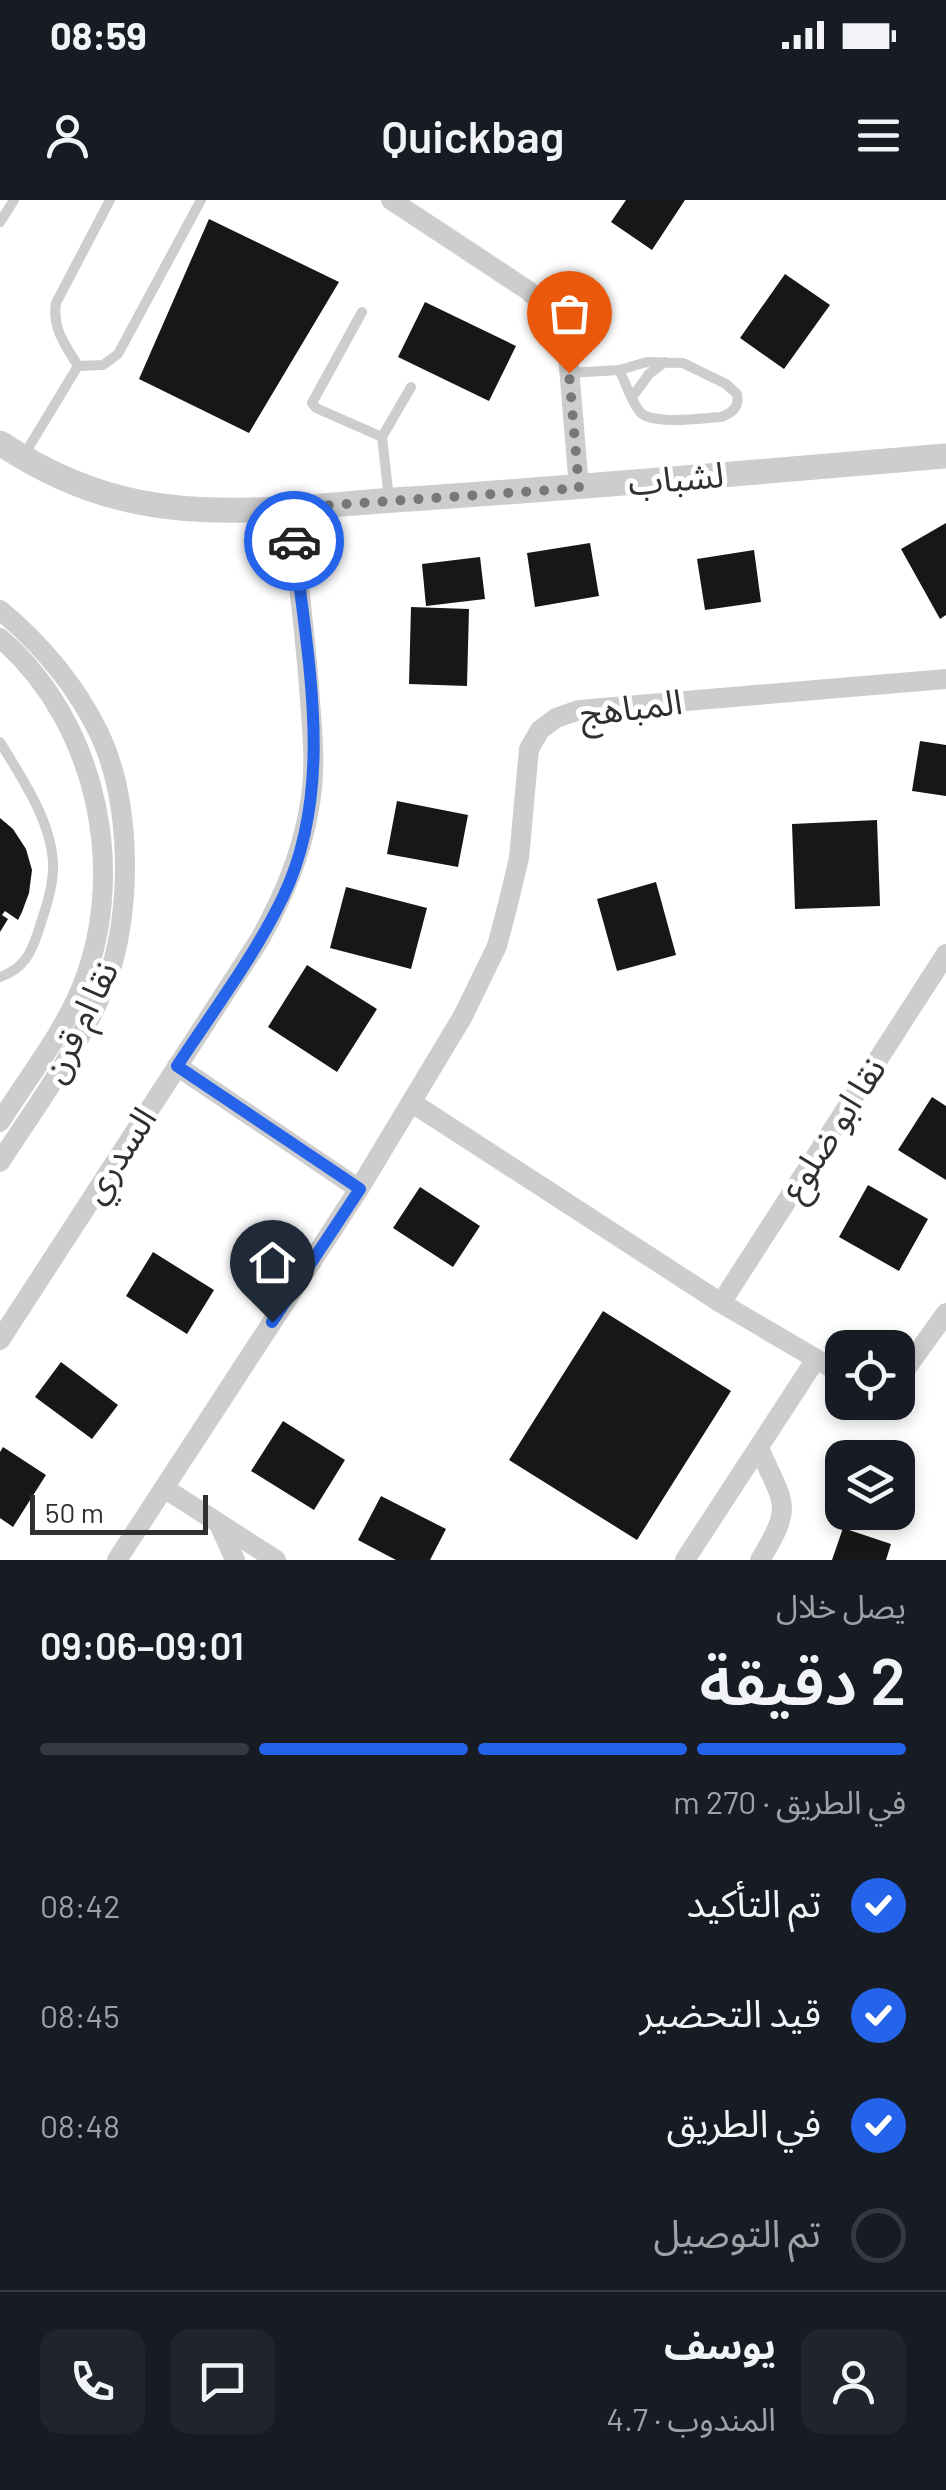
<!DOCTYPE html>
<html lang="ar">
<head>
<meta charset="utf-8">
<style>
	:root { --surface:#171b24; --page:#20242c; --text:#f1f3f6; --muted:#9ea1a6; --line:#363941; --accent:#2563eb }
	body { margin:0; font-family:Barlow,"Noto Sans Arabic",sans-serif; background:var(--page); color:var(--text); direction:rtl; height:100vh; display:flex; flex-direction:column; font-size:38px; white-space:nowrap }
	* { box-sizing:border-box; margin:0 }
	p { font-size:32px; color:var(--muted) }
	.icon { flex:none; width:55px; height:55px; fill:none; stroke:currentColor; stroke-width:2; stroke-linecap:round; stroke-linejoin:round }
	.map { position:relative; height:1360px; overflow:hidden; direction:ltr }
	.sheet { display:flex; flex-direction:column; background:var(--surface); flex:1 }
	.sheet>* { flex:none }
	.controls { position:absolute; left:825px; top:1130px; display:grid; gap:20px }
	.controls a { display:grid; place-items:center; width:90px; height:90px; border-radius:20px; background:var(--surface); box-shadow:0 5px 15px #0003; font-size:50px }
	.scale { position:absolute; left:30px; bottom:25px; width:178px; box-sizing:border-box; padding-left:10px; border:5px solid #303030; border-top:0; font-size:28px; line-height:35px; white-space:nowrap; color:#303030; -webkit-text-stroke:8px #fff; paint-order:stroke }
	.pin { position:absolute; display:grid; place-items:center; width:85px; height:85px; color:#fff; margin:-102px -42px; border-radius:50% 50% 50% 0; rotate:-45deg; box-shadow:0 0 10px #0007 }
	.pin .icon { rotate:45deg }
	.courier { position:absolute; display:grid; place-items:center; width:100px; height:100px; margin:-50px; border:8px solid #2563eb; border-radius:50%; background:#fff; color:#222; box-shadow:0 2px 12px #0007 }
	.summary em { font-style:normal; font-weight:600 }
	.summary div { display:flex; flex-direction:column-reverse }
	.summary { display:flex; align-items:center; justify-content:space-between; height:170px; padding:0 40px }
	h1 { font-size:65px; font-weight:600; line-height:75px }
	.bar { display:grid; grid-template-columns:repeat(4,1fr); gap:15px 10px; align-content:center; height:120px; padding:0 40px }
	.bar i { height:12px; border-radius:8px; background:var(--line) }
	.bar .on { background:var(--accent) }
	.bar p { grid-column:span 4 }
	.line { display:flex; align-items:center; gap:25px; padding:0 40px; border-top:2px solid var(--line) }
	.line div { flex:1 }
	.round { display:grid; place-items:center; flex:none; width:105px; height:105px; border-radius:20px; background:var(--page) }
	ol { padding:0 40px; list-style:none }
	li { display:flex; align-items:center; gap:30px; height:110px }
	li p { margin-inline-start:auto }
	li .icon { padding:10px; border-radius:50%; background:var(--accent); color:#fff; stroke-width:4 }
	li:last-child { color:var(--muted) }
	li i { width:55px; height:55px; border:5px solid var(--line); border-radius:50% }
	.status { display:flex; justify-content:space-between; align-items:center; height:70px; padding:0 50px; background:var(--surface); direction:ltr }
	.status svg { height:28px; fill:currentColor }
	header { display:flex; justify-content:space-between; align-items:center; height:130px; padding:0 40px; background:var(--surface); font-size:45px; font-weight:600 }
	.map>svg:first-child { display:block }
	.building { fill:#171717 }
	.lines { fill:none; stroke-linecap:round; stroke-linejoin:round }
	.service { stroke:#cdcdcd; stroke-width:10 }
	.minor { stroke:#cdcdcd; stroke-width:20 }
	.tertiary { stroke:#cdcdcd; stroke-width:25 }
	.done { stroke:#787878; stroke-width:10; stroke-dasharray:0 18 }
	.route { stroke:#2563eb; stroke-width:12 }
	.labels { text-anchor:middle; stroke-width:10; stroke-linejoin:round; paint-order:stroke }
	.street-label { font-size:35px; fill:#303030; stroke:#fff }
</style>
</head>
<body>
<div class="status"><b>08:59</b><svg viewBox="0 0 49 12"><path d="M0 12V9h3v3zM5 12V6h3v6zM10 12V3h3v9zM15 12V0h3v12zM26 1h20v11H26zM47 4h2v5h-2z"/></svg></div>
<header><svg class="icon" aria-label="menu" viewBox="0 0 24 24"><path d="M4 6h16M4 12h16M4 18h16"/></svg>Quickbag<svg class="icon" aria-label="person" viewBox="0 0 24 24"><circle cx="12" cy="8" r="4"/><path d="M4 21q1-7 8-7t8 7"/></svg></header>
<div class="map">
<svg width="946" height="1360" viewBox="0 0 946 1360">
	<rect width="100%" height="100%" fill="#fff"/>
	<path class="building" d="M626 0H685L652 50 611 22Z
		M209 19 339 82 249 233 139 179Z
		M785 74 830 105 784 169 740 138Z
		M425 102 516 146 489 201 398 157Z
		M946 323V415L940 419 901 349Z
		M590 343 599 396 535 407 527 353Z
		M754 350 761 402 705 410 697 359Z
		M480 357 485 399 426 406 422 364Z
		M411 407 469 409 467 486 409 484Z
		M920 541 946 545V596L912 591Z
		M397 601 468 615 458 667 387 654Z
		M0 618 13 629 26 649 32 670 29 693 22 712 18 720 5 711 2 715 8 719 0 732Z
		M877 620 880 706 795 709 792 624Z
		M656 682 676 755 617 771 597 699Z
		M346 687 427 708 411 769 330 748Z
		M307 765 377 809 337 872 268 827Z
		M932 897 946 906V980L898 950Z
		M868 985 928 1019 899 1071 839 1037Z
		M420 987 480 1026 453 1067 393 1028Z
		M153 1052 214 1090 187 1134 126 1096Z
		M603 1111 731 1191 637 1340 509 1260Z
		M61 1162 118 1205 92 1239 35 1197Z
		M283 1221 345 1260 314 1310 251 1271Z
		M3 1247 46 1275 13 1327 0 1318V1252Z
		M381 1296 446 1329 430 1360H396L358 1340Z
		M843 1328 891 1344 886 1360H832Z"/>
	<g class="lines">
		<path class="service" d="M0 22 14 0
			M362 112 312 203 316 208 382 237 389 299
			M78 166 103 165 118 154 201 0
			M78 166C65 144 52 129 56 103L110 0
			M569 173 619 170 647 162 683 163 726 184 737 194C740 207 732 213 721 217 703 218 654 225 641 213 631 203 626 182 619 170
			M633 196 649 174 665 162
			M382 237 411 187
			M24 255 78 166
			M0 542C21 577 51 620 53 663 54 686 45 710 38 732 31 754 23 769 0 777"/>
		<path class="minor" d="M391 0 529 91 554 115 567 143 579 288
			M0 410C42 445 75 484 99 533 132 601 133 716 105 786 79 848 37 905 0 962
			M0 438C99 523 131 679 77 798 57 841 25 882 0 922
			M177 866 359 989
			M414 904 721 1103 842 1174
			M721 1103 946 754
			M0 1140 260 739C283 697 301 656 309 609 316 573 313 537 310 501 306 437 297 372 290 308
			M898 1174 905 1170 946 1113
			M759 1248C783 1304 795 1304 760 1360
			M164 1288 276 1360
			M219 1324 235 1360
			M117 1360 359 989 463 816 497 746 508 704 519 658 529 549 540 530 556 518 579 510 946 479
			M685 1360 816 1159"/>
		<path class="tertiary" d="M0 243C42 271 88 292 138 302 227 320 321 304 410 299 589 287 767 271 946 256"/>
	</g>
	<g class="lines">
		<path class="done" d="M294 341 290 308 579 288 569 173"/>
		<path class="route" d="M272 1122 360 989 177 866C213 811 254 757 283 697 336 587 307 457 294 341"/>
	</g>
	<g class="labels">
		<g class="street-label">
			<text transform="translate(676 279) rotate(-5)" y="12">لشباب</text>
			<text transform="translate(631 508) rotate(-7)" y="12">المباهج</text>
			<text transform="translate(80 822) rotate(-64)" y="12">نقا ام قرن</text>
			<text transform="translate(833 929) rotate(-57)" y="12">نقا ابو ضلوع</text>
			<text transform="translate(119 955) rotate(-57)" y="12">السدري</text>
		</g>
	</g>
</svg>
<div class="controls">
<a><svg class="icon" aria-label="locate" viewBox="0 0 24 24"><circle cx="12" cy="12" r="6"/><path d="M12 2v4M12 18v4M2 12h4M18 12h4"/></svg></a>
<a><svg class="icon" aria-label="layers" viewBox="0 0 24 24"><path d="M12 4l9 5-9 5-9-5zM3 14l9 5 9-5"/></svg></a>
</div>
<div class="scale">50 m</div>
<div class="pin" style="left:569px;top:173px;background:#ea580c"><svg class="icon" aria-label="bag" viewBox="0 0 24 24"><path d="M5 8h14l-1 12H6zM9 8a3 3 0 0 1 6 0"/></svg></div>
<div class="pin" style="left:272px;top:1122px;background:#1f2937"><svg class="icon" aria-label="home" viewBox="0 0 24 24"><path d="M3 11l9-7 9 7M6 9v11h12V9"/></svg></div>
<div class="courier" style="left:294px;top:341px"><svg class="icon" aria-label="car" viewBox="0 0 24 24"><path d="M5 17H2v-5l4-1 3-4h7l3 4 3 1v5h-3M9 17h6M6 11h13"/><circle cx="7" cy="17" r="2"/><circle cx="17" cy="17" r="2"/></svg></div>
</div>
<section class="sheet">
<div class="summary"><div><h1>2 دقيقة</h1><p>يصل خلال</p></div><em>09:01–09:06</em></div>
<div class="bar"><i class="on"></i><i class="on"></i><i class="on"></i><i></i><p>في الطريق · 270 m</p></div>
<ol>
<li><svg class="icon" aria-label="check" viewBox="0 0 24 24"><path d="M5 12l5 5 9-10"/></svg>تم التأكيد<p>08:42</p></li>
<li><svg class="icon" aria-label="check" viewBox="0 0 24 24"><path d="M5 12l5 5 9-10"/></svg>قيد التحضير<p>08:45</p></li>
<li><svg class="icon" aria-label="check" viewBox="0 0 24 24"><path d="M5 12l5 5 9-10"/></svg>في الطريق<p>08:48</p></li>
<li><i></i>تم التوصيل</li>
</ol>
<div class="line" style="height:180px"><a class="round"><svg class="icon" aria-label="person" viewBox="0 0 24 24"><circle cx="12" cy="8" r="4"/><path d="M4 21q1-7 8-7t8 7"/></svg></a><div><b>يوسف</b><p>المندوب · 4.7</p></div><a class="round"><svg class="icon" aria-label="chat" viewBox="0 0 24 24"><path d="M4 5h16v11H9l-5 4z"/></svg></a><a class="round"><svg class="icon" aria-label="phone" viewBox="0 0 24 24"><path d="M5 4h4l2 5-3 2q2 4 5 5l2-3 5 2v4C11 20 4 13 5 4z"/></svg></a></div>
</section>
</body>
</html>
